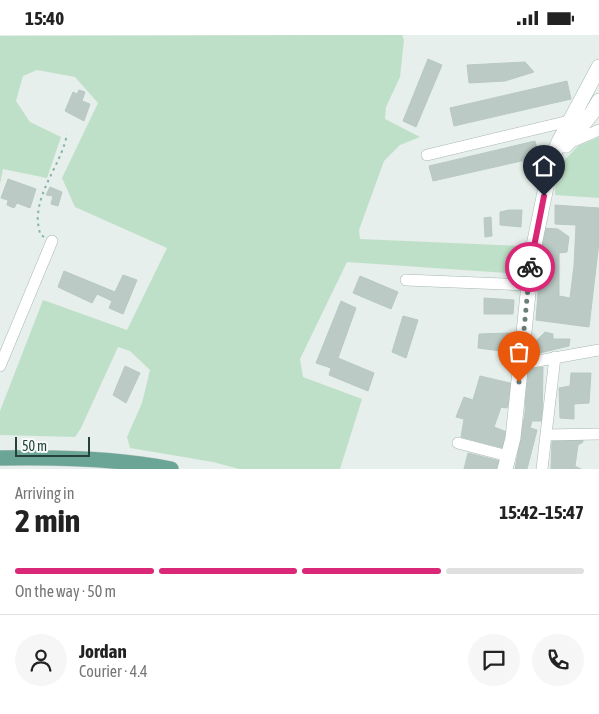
<!DOCTYPE html>
<html lang="en">
<head>
<meta charset="utf-8">
<style>
	:root { --surface:#fff; --page:#f6f6f6; --text:#222; --muted:#767676; --line:#e0e0e0; --accent:#db2777 }
	body { margin:0; font-family:"Asap Condensed",sans-serif; background:var(--page); color:var(--text); height:100vh; display:flex; flex-direction:column; font-size:19px; white-space:nowrap }
	* { box-sizing:border-box; margin:0 }
	p { font-size:16px; color:var(--muted) }
	.icon { flex:none; width:28px; height:28px; fill:none; stroke:currentColor; stroke-width:2; stroke-linecap:round; stroke-linejoin:round }
	.map { position:relative; height:434px; overflow:hidden }
	.drawer { display:flex; flex-direction:column; background:var(--surface); flex:1 }
	.drawer>* { flex:none }
	.scale { position:absolute; left:15px; bottom:12px; width:75px; box-sizing:border-box; padding-left:5px; border:2px solid #24423a; border-top:0; font-size:14px; line-height:18px; white-space:nowrap; color:#24423a; -webkit-text-stroke:4px #f7fbf9; paint-order:stroke }
	.pin { position:absolute; display:grid; place-items:center; width:42px; height:42px; color:#fff; margin:-51px -21px; border-radius:50% 50% 50% 0; rotate:-45deg; box-shadow:0 0 5px #0007 }
	.pin .icon { rotate:45deg }
	.courier { position:absolute; display:grid; place-items:center; width:50px; height:50px; margin:-25px; border:4px solid #db2777; border-radius:50%; background:#fff; color:#222; box-shadow:0 1px 6px #0007 }
	.head em { font-style:normal; font-weight:700 }
	.head div { display:flex; flex-direction:column-reverse }
	.head { display:flex; align-items:center; justify-content:space-between; height:85px; padding:0 15px }
	h1 { font-size:32px; font-weight:700; line-height:38px }
	.bar { display:grid; grid-template-columns:repeat(4,1fr); gap:8px 5px; align-content:center; height:60px; padding:0 15px }
	.bar i { height:6px; border-radius:4px; background:var(--line) }
	.bar .on { background:var(--accent) }
	.bar p { grid-column:span 4 }
	.line { display:flex; align-items:center; gap:12px; padding:0 15px; border-top:1px solid var(--line) }
	.line div { flex:1 }
	.round { display:grid; place-items:center; flex:none; width:52px; height:52px; border-radius:26px; background:var(--page) }
	.status { display:flex; justify-content:space-between; align-items:center; height:35px; padding:0 25px; background:var(--surface); direction:ltr }
	.status svg { height:14px; fill:currentColor }
	.map>svg:first-child { display:block }
	.green { fill:#bfe0c8 }
	.building { fill:#bbcac4; stroke:#b8c9c2 }
	.lines { fill:none; stroke-linecap:round; stroke-linejoin:round }
	.street-casing { stroke:#a8b8b2; stroke-width:12 }
	.secondary-casing { stroke:#a4bbb3; stroke-width:16 }
	.primary-casing { stroke:#c2cac8; stroke-width:16 }
	.path { stroke:#86b3a5; stroke-width:2; stroke-dasharray:2.5 4; stroke-linecap:butt }
	.street { stroke:#fff; stroke-width:11 }
	.secondary { stroke:#fff; stroke-width:15 }
	.primary { stroke:#6aa596; stroke-width:15 }
	.done { stroke:#687f78; stroke-width:5; stroke-dasharray:0 9 }
	.route { stroke:#db2777; stroke-width:6 }
</style>
</head>
<body>
<div class="status"><b>15:40</b><svg viewBox="0 0 49 12"><path d="M0 12V9h3v3zM5 12V6h3v6zM10 12V3h3v9zM15 12V0h3v12zM26 1h20v11H26zM47 4h2v5h-2z"/></svg></div>
<div class="map">
<svg width="599" height="434" viewBox="0 0 599 434">
	<rect width="100%" height="100%" fill="#e6efeb"/>
	<path class="green" d="M402 0 404 5 400 42 386 72 385 84 420 102 400 110 384 126 359 195 360 204 521 211 519 239 347 227 300 324 303 342 362 364 340 434H239L213 427 130 413 127 402 142 368 150 335 130 316 118 312 81 393 75 402 0 400V376L43 265 127 295 167 213 75 172 62 143 98 68 75 42 37 35 23 41 16 66 30 87 61 102 47 143 3 134 0 149V1Z
		M599 102V163L555 160 556 134 578 111Z"/>
	<path class="building" d="M428 24 442 30 416 92 403 86Z
		M525 27 534 37 505 46 469 48 467 30Z
		M567 46 571 64 454 91 450 73Z
		M79 55 85 57 82 66 90 69 84 86 65 76 73 57 77 59Z
		M535 106 539 122 433 146 429 131Z
		M8 144 36 154 30 173 17 168 14 173 7 170 8 165 1 163Z
		M50 152 62 157 58 171 51 169 53 161 46 160Z
		M555 170 599 173V207L589 292 536 285 543 193 558 194 569 202 567 217 559 218V261L570 263 574 231 576 190 555 189Z
		M509 175H522L521 192 500 190V177Z
		M491 182 492 201 485 202 484 183Z
		M64 236 115 257 123 240 137 245 123 279 109 273 112 266 97 259 92 268 58 252Z
		M360 241 398 257 391 274 353 258Z
		M484 263 514 265 513 279H484Z
		M341 266 356 273 338 323 374 338 368 356 329 340 331 333 316 328Z
		M403 281 418 285 406 323 392 317Z
		M545 297 553 299V304H570L569 311 531 320 535 307Z
		M509 298V317L478 313 479 299Z
		M125 331 140 338 126 368 113 360Z
		M543 332 542 386H532L530 393 537 395 527 434H515L525 378 527 334Z
		M571 338H591L589 368 574 369V384L560 383 559 353 570 351Z
		M480 341 514 349 507 373 501 372 494 392 507 397 503 413 461 402 464 384 456 382 464 362 473 365Z
		M582 400 583 407 578 410 575 431 581 434H551L552 404Z
		M468 418 500 426 498 434H464Z"/>
	<g class="lines">
		<g class="street-casing">
			<path id="street" d="M567 109 599 95
				M427 120 569 86
				M406 245 529 250
				M521 329 599 315
				M0 331 52 206
				M546 400 599 399
				M458 408 508 421
				M542 434 555 322"/>
		</g>
		<g class="secondary-casing">
			<path id="secondary" d="M559 107 599 32
				M505 434 513 403 532 220 552 123 559 107 566 110 592 78 599 66"/>
		</g>
		<g class="primary-casing">
			<path id="primary" d="M0 423C56 422 117 423 171 434"/>
		</g>
		<path class="path" d="M44 202 40 199C39 193 37 186 38 180 40 151 62 127 67 99"/>
		<use href="#street" class="street"/>
		<use href="#secondary" class="secondary"/>
		<use href="#primary" class="primary"/>
	</g>
	<g class="lines">
		<path class="done" d="M519 347 530 232"/>
		<path class="route" d="M530 232 544 161"/>
	</g>
</svg>
<div class="scale">50 m</div>
<div class="pin" style="left:519px;top:347px;background:#ea580c"><svg class="icon" aria-label="bag" viewBox="0 0 24 24"><path d="M5 8h14l-1 12H6zM9 8a3 3 0 0 1 6 0"/></svg></div>
<div class="pin" style="left:544px;top:161px;background:#1f2937"><svg class="icon" aria-label="home" viewBox="0 0 24 24"><path d="M3 11l9-7 9 7M6 9v11h12V9"/></svg></div>
<div class="courier" style="left:530px;top:232px"><svg class="icon" aria-label="bike" viewBox="0 0 24 24"><circle cx="6" cy="16" r="4"/><circle cx="18" cy="16" r="4"/><path d="M6 16l4-8h5l3 8M10 8l3 8H6M13 5h3"/></svg></div>
</div>
<section class="drawer">
<div class="head"><div><h1>2 min</h1><p>Arriving in</p></div><em>15:42–15:47</em></div>
<div class="bar"><i class="on"></i><i class="on"></i><i class="on"></i><i></i><p>On the way · 50 m</p></div>
<div class="line" style="height:90px"><a class="round"><svg class="icon" aria-label="person" viewBox="0 0 24 24"><circle cx="12" cy="8" r="4"/><path d="M4 21q1-7 8-7t8 7"/></svg></a><div><b>Jordan</b><p>Courier · 4.4</p></div><a class="round"><svg class="icon" aria-label="chat" viewBox="0 0 24 24"><path d="M4 5h16v11H9l-5 4z"/></svg></a><a class="round"><svg class="icon" aria-label="phone" viewBox="0 0 24 24"><path d="M5 4h4l2 5-3 2q2 4 5 5l2-3 5 2v4C11 20 4 13 5 4z"/></svg></a></div>
</section>
</body>
</html>
